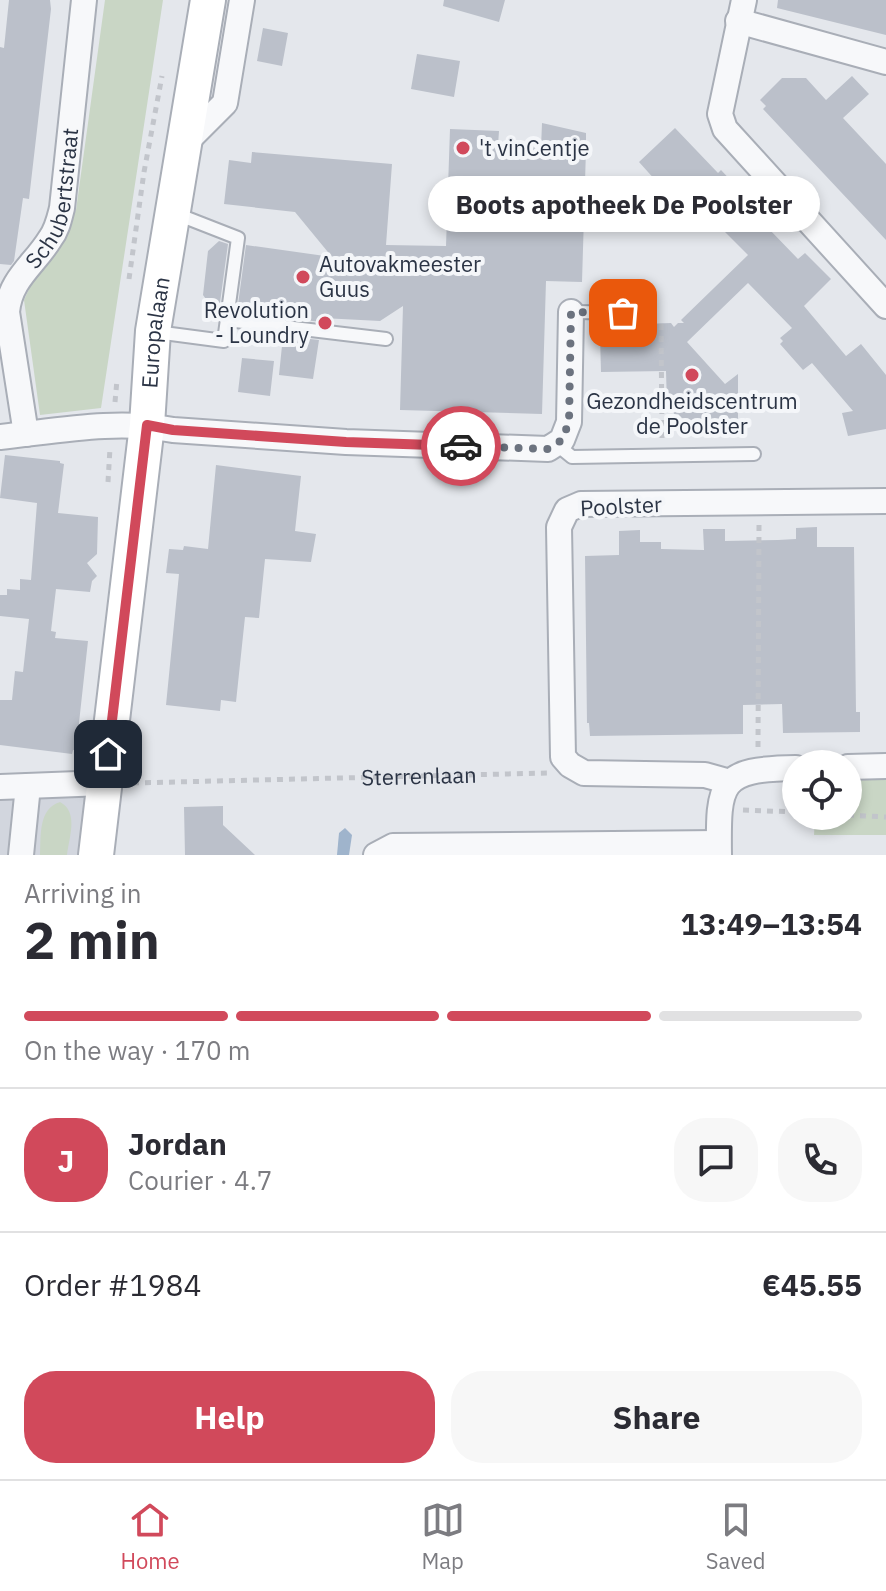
<!DOCTYPE html>
<html lang="en">
<head>
<meta charset="utf-8">
<style>
	:root { --surface:#fff; --page:#f7f7f7; --text:#2b2b33; --muted:#7c7c81; --line:#e1e1e2; --accent:#d1495b }
	body { margin:0; font-family:"IBM Plex Sans",sans-serif; background:var(--page); color:var(--text); height:100vh; display:flex; flex-direction:column; font-size:30px; white-space:nowrap }
	* { box-sizing:border-box; margin:0 }
	p { font-size:26px; color:var(--muted) }
	.icon { flex:none; width:44px; height:44px; fill:none; stroke:currentColor; stroke-width:2; stroke-linecap:round; stroke-linejoin:round }
	.map { position:relative; height:855px; overflow:hidden }
	.drawer { display:flex; flex-direction:column; background:var(--surface); flex:1 }
	.drawer>* { flex:none }
	.fabs { position:absolute; left:782px; top:750px; display:grid; gap:16px }
	.fabs a { display:grid; place-items:center; width:80px; height:80px; border-radius:50%; background:var(--surface); box-shadow:0 4px 12px #0003; font-size:40px }
	.pin { position:absolute; display:grid; place-items:center; width:68px; height:68px; color:#fff; margin:-34px; border-radius:16px; box-shadow:0 4px 12px #0006 }
	.courier { position:absolute; display:grid; place-items:center; width:80px; height:80px; margin:-40px; border:6px solid #d1495b; border-radius:50%; background:#fff; color:#222; box-shadow:0 2px 10px #0007 }
	.bubble { position:absolute; height:56px; border-radius:28px; background:var(--surface); box-shadow:0 4px 12px #0003; font-size:26px; font-weight:700; line-height:56px; text-align:center }
	.overview em { font-style:normal; font-weight:700 }
	.overview div { display:flex; flex-direction:column-reverse }
	.overview { display:flex; align-items:center; justify-content:space-between; height:136px; padding:0 24px }
	h1 { font-size:52px; font-weight:700; line-height:60px }
	.bar { display:grid; grid-template-columns:repeat(4,1fr); gap:12px 8px; align-content:center; height:96px; padding:0 24px }
	.bar i { height:10px; border-radius:6px; background:var(--line) }
	.bar .selected { background:var(--accent) }
	.bar p { grid-column:span 4 }
	.line { display:flex; align-items:center; gap:20px; padding:0 24px; border-top:2px solid var(--line) }
	.line div { flex:1 }
	.round { display:grid; place-items:center; flex:none; width:84px; height:84px; border-radius:32px; background:var(--page) }
	.primary-button { display:flex; gap:16px; margin-top:auto; padding:16px 24px }
	.primary-button a { flex:1; height:92px; border-radius:32px; background:var(--accent); color:#fff; font-size:32px; font-weight:700; line-height:92px; text-align:center }
	.primary-button a+a { background:var(--page); color:var(--text) }
	.tab-bar { display:flex; justify-content:space-around; align-items:center; height:112px; border-top:2px solid var(--line); background:var(--surface); font-size:22px; color:var(--muted) }
	.tab-bar a { display:grid; justify-items:center; gap:4px }
	.tab-bar .selected { color:var(--accent) }
	.map>svg:first-child { display:block }
	.built { fill:#d2d6de }
	.green { fill:#c9d6c5 }
	.water { fill:#9fb4cc }
	.building { fill:#bbc0ca }
	.lines { fill:none; stroke-linecap:round; stroke-linejoin:round }
	.lane-casing { stroke:#a9aeb7; stroke-width:16 }
	.street-casing { stroke:#a9aeb7; stroke-width:28 }
	.secondary-casing { stroke:#a9aeb7; stroke-width:38 }
	.path { stroke:#c2c5cb; stroke-width:5; stroke-dasharray:6 6; stroke-linecap:butt }
	.lane { stroke:#f7f8fa; stroke-width:12 }
	.street { stroke:#f7f8fa; stroke-width:24 }
	.secondary { stroke:#fff; stroke-width:34 }
	.done { stroke:#6c737f; stroke-width:8; stroke-dasharray:0 14.4 }
	.route { stroke:#d1495b; stroke-width:10 }
	.poi-dot { fill:#d1495b; stroke:#f4f6f9; stroke-width:3 }
	.labels { text-anchor:middle; stroke-width:8; stroke-linejoin:round; paint-order:stroke }
	.poi-label { font-size:22px; fill:#2b3445; stroke:#f4f6f9; text-anchor:start }
	.street-label { font-size:22px; fill:#2b3445; stroke:#f4f6f9 }
</style>
</head>
<body>
<div class="map">
<svg width="886" height="855" viewBox="0 0 886 855">
	<rect width="100%" height="100%" fill="#e4e7ec"/>
	<path class="built" d="M99 782 92 855H0V784Z"/>
	<path class="green" d="M105 0H163L101 408 40 415 24 300 33 280 60 240 76 210Z
		M886 779V835H814L815 816H848V781Z
		M60 802C79 812 69 837 67 855H40C41 836 38 809 60 802Z"/>
	<path class="water" d="M345 828 352 835 349 855H337L339 833Z"/>
	<path class="building" d="M9 0H50L51 9 29 199 23 198 14 261 11 265 0 264V47L4 48Z
		M444 0H505L499 22 443 6Z
		M778 0H886V35L777 8Z
		M263 28 288 33 282 66 257 61Z
		M417 54 460 61 454 97 411 89Z
		M852 76 869 94 843 118 886 164V240L763 109 766 106 760 100 782 78H806L826 100Z
		M542 123 586 133V149L582 282 546 281 542 414 400 410 403 306 380 321 322 318 321 322 237 312 246 245 332 257 295 212 224 204 229 160 251 163 252 152 392 164 386 245 446 246 450 129 499 131 498 145 541 148Z
		M675 128 718 173 721 170 773 225 769 229 798 259 805 253 831 279 804 306 846 356 861 344 886 375V429L848 436 842 413 853 411 812 363 803 370 780 344 783 341 780 338 792 328 748 283 687 342 725 384 738 374V424H688L678 414 676 416 667 405 666 371 601 372 600 336 645 324 671 323 674 327 678 323H684L681 320 748 255 708 215 694 228 679 213 669 222 643 195 657 182 639 162Z
		M219 241 228 244 219 310 213 309 203 295 208 251Z
		M283 336 319 340 313 379 279 375Z
		M242 358 274 361 270 396 238 392Z
		M5 455 60 461V463L64 464 58 513 98 517 97 554 87 563 97 576 92 581 90 592 56 589 51 631 56 632 55 638 88 641 76 750H73L72 754 0 745V700H12L15 671 23 672 29 619 0 616V595H7V589L20 590V579L31 580 37 503 0 498Z
		M216 465 301 476 295 531 316 534 311 562 265 559 259 618 245 617 236 702 221 700 220 711 166 705 179 574 166 573 169 549 183 550 184 546 208 549Z
		M817 527V547H854L856 712H860V732L783 733 782 704 743 705V734L590 736 589 723H587L585 556 619 555V531L640 530V542H661V549L704 550 703 529H725V541L778 540 796 539V528Z
		M223 806V825L255 855H185L184 807Z"/>
	<g class="lines">
		<g class="lane-casing">
			<path id="lane" d="M571 312 649 313
				M227 320 386 339
				M156 332 224 341 238 238 174 213
				M556 444 572 457 754 454"/>
		</g>
		<g class="street-casing">
			<g id="street">
				<path d="M744 0 720 114 725 129 886 306"/>
				<path d="M738 21 886 62"/>
				<path d="M184 144 225 103 242 0"/>
				<path id="s2" d="M26 434 7 312C10 279 34 265 50 239 57 230 59 220 62 208L84 0"/>
				<path d="M0 437C57 431 116 419 173 430L346 442 548 449 562 440 569 422 571 312"/>
				<path d="M848 767 886 766"/>
				<path d="M730 782 705 775 584 773 570 765 563 757 559 527 567 510 581 504 886 501"/>
				<path d="M0 787 104 783"/>
				<path d="M21 855 28 786"/>
				<path d="M376 855 393 846 718 843"/>
				<path d="M719 855C718 782 719 769 796 768"/>
			</g>
		</g>
		<g class="secondary-casing">
			<g id="secondary">
				<path id="s3" d="M96 855 147 425 153 331 208 0"/>
			</g>
		</g>
		<g class="path">
			<path d="M129 279 144 172 162 76"/>
			<path d="M661 324 662 438"/>
			<path d="M115 402 117 380"/>
			<path d="M108 482 110 448"/>
			<path d="M758 747 759 525"/>
			<path id="s1" d="M133 783 547 773"/>
			<path d="M743 810 796 812"/>
			<path d="M848 815 886 817"/>
		</g>
		<use href="#lane" class="lane"/>
		<use href="#street" class="street"/>
		<use href="#secondary" class="secondary"/>
	</g>
	<g class="lines">
		<path class="done" d="M461 446 548 449 562 440 569 422 571 312 623 313"/>
		<path class="route" d="M108 754 147 425 173 430 346 442 461 446"/>
	</g>
	<g class="poi-dot">
		<circle cx="463" cy="148" r="8"/>
		<circle cx="303" cy="277" r="8"/>
		<circle cx="325" cy="323" r="8"/>
		<circle cx="692" cy="375" r="8"/>
	</g>
	<g class="labels">
		<g class="poi-label">
			<text x="479" y="156">'t vinCentje</text>
			<text x="319" y="272">Autovakmeester<tspan x="319" dy="25">Guus</tspan></text>
			<text x="309" y="318" text-anchor="end">Revolution<tspan x="309" dy="25">- Loundry</tspan></text>
			<text x="692" y="409" text-anchor="middle">Gezondheidscentrum<tspan x="692" dy="25">de Poolster</tspan></text>
		</g>
		<g class="street-label">
			<text dy="8" stroke="none"><textPath href="#s2" startOffset="250">Schubertstraat</textPath></text>
			<text dy="8" stroke="none"><textPath href="#s3" startOffset="526">Europalaan</textPath></text>
			<text transform="translate(621 506) rotate(-3)" y="8">Poolster</text>
			<text dy="8" stroke="none"><textPath href="#s1" startOffset="286">Sterrenlaan</textPath></text>
		</g>
	</g>
</svg>
<div class="fabs">
<a><svg class="icon" aria-label="locate" viewBox="0 0 24 24"><circle cx="12" cy="12" r="6"/><path d="M12 2v4M12 18v4M2 12h4M18 12h4"/></svg></a>
</div>
<div class="pin" style="left:623px;top:313px;background:#ea580c"><svg class="icon" aria-label="bag" viewBox="0 0 24 24"><path d="M5 8h14l-1 12H6zM9 8a3 3 0 0 1 6 0"/></svg></div>
<div class="pin" style="left:108px;top:754px;background:#1f2937"><svg class="icon" aria-label="home" viewBox="0 0 24 24"><path d="M3 11l9-7 9 7M6 9v11h12V9"/></svg></div>
<div class="courier" style="left:461px;top:446px"><svg class="icon" aria-label="car" viewBox="0 0 24 24"><path d="M5 17H2v-5l4-1 3-4h7l3 4 3 1v5h-3M9 17h6M6 11h13"/><circle cx="7" cy="17" r="2"/><circle cx="17" cy="17" r="2"/></svg></div>
<div class="bubble" style="left:428px;top:176px;width:392px">Boots apotheek De Poolster</div>
</div>
<section class="drawer">
<div class="overview"><div><h1>2 min</h1><p>Arriving in</p></div><em>13:49–13:54</em></div>
<div class="bar"><i class="selected"></i><i class="selected"></i><i class="selected"></i><i></i><p>On the way · 170 m</p></div>
<div class="line" style="height:144px"><b class="round" style="background:var(--accent);color:#fff">J</b><div><b>Jordan</b><p>Courier · 4.7</p></div><a class="round"><svg class="icon" aria-label="chat" viewBox="0 0 24 24"><path d="M4 5h16v11H9l-5 4z"/></svg></a><a class="round"><svg class="icon" aria-label="phone" viewBox="0 0 24 24"><path d="M5 4h4l2 5-3 2q2 4 5 5l2-3 5 2v4C11 20 4 13 5 4z"/></svg></a></div>
<div class="line" style="height:104px"><div>Order #1984</div><b>€45.55</b></div>
<div class="primary-button"><a>Help</a><a>Share</a></div>
</section>
<nav class="tab-bar">
<a class="selected"><svg class="icon" aria-label="home" viewBox="0 0 24 24"><path d="M3 11l9-7 9 7M6 9v11h12V9"/></svg>Home</a>
<a><svg class="icon" aria-label="map" viewBox="0 0 24 24"><path d="M3 6l6-2 6 2 6-2v14l-6 2-6-2-6 2zM9 4v14M15 6v14"/></svg>Map</a>
<a><svg class="icon" aria-label="saved" viewBox="0 0 24 24"><path d="M7 4h10v16l-5-4-5 4z"/></svg>Saved</a>
</nav>
</body>
</html>
